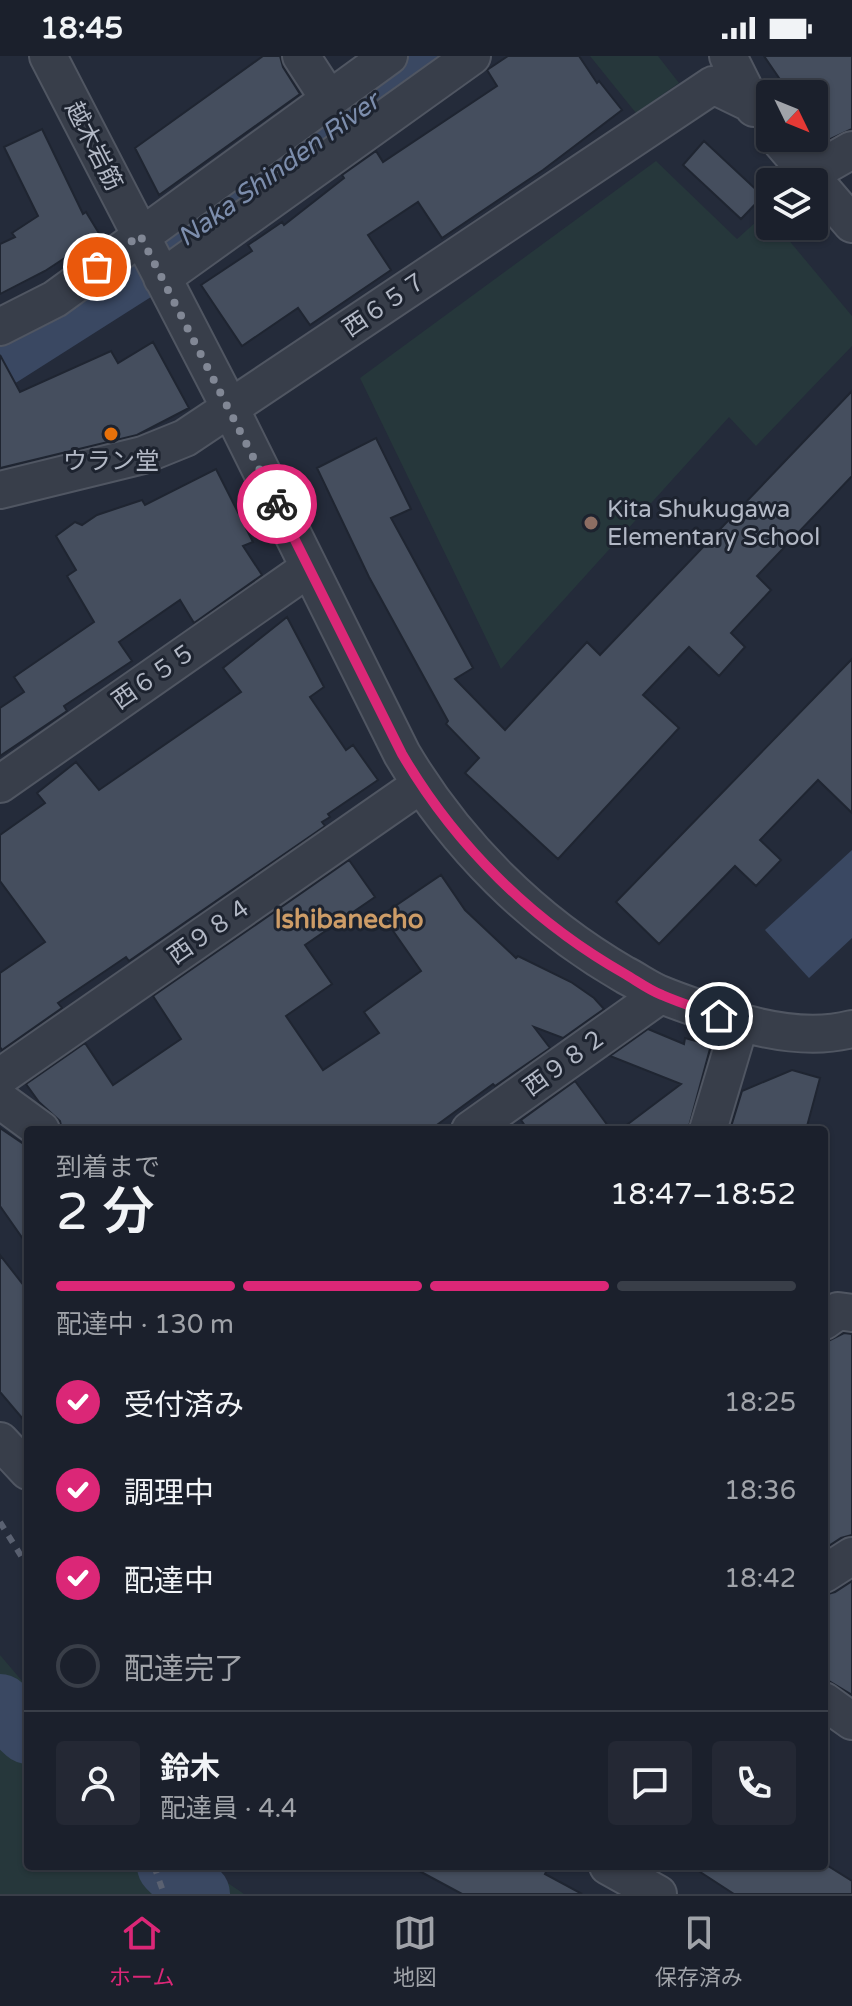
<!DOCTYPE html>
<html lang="ja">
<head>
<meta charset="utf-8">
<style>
	:root { --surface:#1b202c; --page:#242834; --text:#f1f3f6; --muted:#a0a3a9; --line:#393e48; --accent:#db2777 }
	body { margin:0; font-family:"Varela Round","Noto Sans JP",sans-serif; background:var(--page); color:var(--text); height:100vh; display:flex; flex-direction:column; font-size:30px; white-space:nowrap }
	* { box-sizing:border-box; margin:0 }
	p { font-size:26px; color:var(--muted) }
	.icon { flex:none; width:44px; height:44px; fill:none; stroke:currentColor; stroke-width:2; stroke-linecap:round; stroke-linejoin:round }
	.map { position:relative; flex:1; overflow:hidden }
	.sheet { position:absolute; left:24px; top:1070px; width:804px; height:744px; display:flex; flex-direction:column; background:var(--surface); border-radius:8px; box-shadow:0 2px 6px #0004,0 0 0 2px var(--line) }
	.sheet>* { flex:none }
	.needle { width:52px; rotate:133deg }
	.buttons { position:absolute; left:756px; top:24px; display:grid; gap:16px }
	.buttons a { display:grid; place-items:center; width:72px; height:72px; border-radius:8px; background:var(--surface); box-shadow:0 2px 6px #0004,0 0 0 2px var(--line); font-size:40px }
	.pin { position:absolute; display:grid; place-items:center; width:68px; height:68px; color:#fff; margin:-34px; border:4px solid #fff; border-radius:50%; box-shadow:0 2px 8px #0007 }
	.courier { position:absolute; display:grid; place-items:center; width:80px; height:80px; margin:-40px; border:6px solid #db2777; border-radius:50%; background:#fff; color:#222; box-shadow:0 2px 10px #0007 }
	.headline em { font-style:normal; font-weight:600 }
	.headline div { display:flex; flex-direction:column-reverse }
	.headline { display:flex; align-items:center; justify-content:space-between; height:136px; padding:0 32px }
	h1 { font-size:52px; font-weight:600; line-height:60px }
	.bar { display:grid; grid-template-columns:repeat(4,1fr); gap:12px 8px; align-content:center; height:96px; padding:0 32px }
	.bar i { height:10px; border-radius:6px; background:var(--line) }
	.bar .on { background:var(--accent) }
	.bar p { grid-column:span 4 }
	.line { display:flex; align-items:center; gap:20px; padding:0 32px; border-top:2px solid var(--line) }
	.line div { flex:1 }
	.round { display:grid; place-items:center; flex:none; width:84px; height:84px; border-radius:8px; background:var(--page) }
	ol { padding:0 32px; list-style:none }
	li { display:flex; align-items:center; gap:24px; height:88px }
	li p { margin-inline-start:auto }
	li .icon { padding:8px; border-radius:50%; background:var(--accent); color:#fff; stroke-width:4 }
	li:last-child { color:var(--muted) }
	li i { width:44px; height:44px; border:4px solid var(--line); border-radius:50% }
	.status { display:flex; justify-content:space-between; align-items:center; height:56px; padding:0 40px; background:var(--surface); direction:ltr }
	.status svg { height:22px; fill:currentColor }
	.dock { display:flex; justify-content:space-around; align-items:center; height:112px; border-top:2px solid var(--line); background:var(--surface); font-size:22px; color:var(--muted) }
	.dock a { display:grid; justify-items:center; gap:4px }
	.dock .on { color:var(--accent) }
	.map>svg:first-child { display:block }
	.green { fill:#26373b }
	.water { fill:#3a4862 }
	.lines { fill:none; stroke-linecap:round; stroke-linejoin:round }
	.river { stroke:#3a4862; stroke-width:64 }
	.building { fill:#454e5e; stroke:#1f2531; stroke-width:2 }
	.minor-casing { stroke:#505662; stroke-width:40 }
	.minor { stroke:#383e4a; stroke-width:36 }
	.rail { stroke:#5a6171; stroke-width:6; stroke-dasharray:8 8; stroke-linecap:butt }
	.done { stroke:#818795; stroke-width:8; stroke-dasharray:0 14.4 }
	.route { stroke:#db2777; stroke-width:10 }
	.food-dot { fill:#e8710a; stroke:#1d232f; stroke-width:3 }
	.education-dot { fill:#8d6e63; stroke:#1d232f; stroke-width:3 }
	.labels { text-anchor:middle; stroke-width:6; stroke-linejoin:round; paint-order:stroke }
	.street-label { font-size:24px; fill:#b3b9c6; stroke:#1d232f }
	.poi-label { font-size:24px; fill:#b3b9c6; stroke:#1d232f }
	.water-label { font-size:26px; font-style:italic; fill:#7c8dac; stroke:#1d232f }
	.neighbourhood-label { font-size:26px; font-weight:bold; fill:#cd9c67; stroke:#1d232f }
</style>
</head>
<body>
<div class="status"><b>18:45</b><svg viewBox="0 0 49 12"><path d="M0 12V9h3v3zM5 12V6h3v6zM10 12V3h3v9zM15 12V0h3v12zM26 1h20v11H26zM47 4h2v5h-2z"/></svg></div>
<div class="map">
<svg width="852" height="1838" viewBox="0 0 852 1838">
	<rect width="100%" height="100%" fill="#242b3a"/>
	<path class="green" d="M590 0H658L679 27 636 57Z
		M656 105 737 183 766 157 770 162V170H777L852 260V290L756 390 729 361 501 613 360 322Z
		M0 1599 28 1632V1810H203L244 1838H0Z"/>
	<path class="water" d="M852 794V882L809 922 765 874Z"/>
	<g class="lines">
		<path class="river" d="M0 299 203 170 431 0
			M0 1650 28 1676
			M169 1810 198 1838"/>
	</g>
	<path class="building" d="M263 0H280L283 11 300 38 159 139 135 92Z
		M508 0H579L597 27 599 25 622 54 543 114 442 182 418 146 368 179 391 214 310 269 298 252 242 290 201 229 252 195 248 189 282 166 284 169 344 122 342 119 376 95 383 106 497 30 487 14Z
		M764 0H852V73L824 86 814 67V38H790Z
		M42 73 83 158 86 156 100 179 45 215 0 238V188L15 181 12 177 38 160 4 91Z
		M704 85 763 140 741 163 683 109Z
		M153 286 189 352 137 379 0 412V299L20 336 111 295 118 307Z
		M852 335V420L757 520 771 534 731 577 745 591 719 620 689 591 643 639 679 672 558 803 465 717 479 702 446 668 448 665 369 521 317 412 376 382 411 453 391 462 473 612 455 623 505 674 587 586 600 599Z
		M216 413 253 486 243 490 262 519 194 567 180 544 119 586 132 605 64 650 67 655 0 700V652L24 636 14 621 94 566 67 520 76 514 56 480 75 466 82 469 97 459 142 444 145 449Z
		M287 561 324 631 310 641 346 694 353 689 378 724 328 758 330 761 322 766 325 770 129 905 126 901 58 947 62 952 2 994 0 991V917L45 886 0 825V779L45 747 37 737 76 706 99 734 241 636 223 612Z
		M852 603V757L818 724 760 784 781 804 756 830 735 810 659 888 616 846Z
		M349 804 375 841 305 889 332 928 286 960 323 1014 379 977 364 956 421 915 382 859 441 819 465 854 516 902 518 900 571 926 594 942 604 953 563 982 534 971 550 992 495 1030 493 1028 430 1074H62L60 1065 39 1046 26 1028 85 987 113 1029 181 983 153 940Z
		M648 973 684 988 685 982 711 989 688 1074H620L681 1028 610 1000Z
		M792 1014 820 1022 806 1074H730L742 1035Z
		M575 1025 611 1074H528L521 1064Z
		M0 1072 28 1091V1190L0 1150Z
		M0 1199 28 1235V1369L0 1336Z
		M844 1277 852 1278V1479L841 1482 824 1493V1287Z
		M852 1525V1639L824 1622V1539L835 1536Z
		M410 1810H549L545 1818 582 1838H462Z
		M691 1810H828L852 1825V1838H734Z"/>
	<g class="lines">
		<g class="minor-casing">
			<path id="minor" d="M48 0 230 352 402 698C456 789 533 866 625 919 637 925 649 934 662 939 681 947 701 953 720 960 761 974 810 984 852 973
				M301 0 329 43
				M728 0 754 52
				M778 82 852 168
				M808 119 852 94
				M162 222 472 0
				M0 271 55 243 389 0
				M0 434 143 399 185 382 713 29 748 46
				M0 728 309 512
				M0 1021 420 729
				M0 1044 41 1074
				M470 1074 660 939
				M708 1074 740 967
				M824 1265 838 1255 852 1257
				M0 1385 28 1415
				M824 1518 852 1500
				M824 1645 852 1665
				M608 1810 658 1838"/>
		</g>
		<use href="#minor" class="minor"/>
		<path class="rail" d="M0 1466 28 1511
			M154 1810 164 1838"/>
	</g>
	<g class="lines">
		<path class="done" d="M97 211 140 179 277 448"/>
		<path class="route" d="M277 448 402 698C455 789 533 866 625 918 637 925 649 934 662 939 680 947 700 953 719 960"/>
	</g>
	<circle class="food-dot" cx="111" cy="378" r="8"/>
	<circle class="education-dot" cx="591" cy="467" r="8"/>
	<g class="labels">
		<g class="street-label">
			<text transform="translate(94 90) rotate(63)" y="8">越木岩筋</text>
			<text transform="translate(385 248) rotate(-34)" y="8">西６５７</text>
			<text transform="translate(154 620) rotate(-35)" y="8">西６５５</text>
			<text transform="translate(210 875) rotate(-35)" y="8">西９８４</text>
			<text transform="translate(565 1006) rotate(-36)" y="8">西９８２</text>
		</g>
		<g class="poi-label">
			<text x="111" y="413">ウラン堂</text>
			<text x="607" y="461" text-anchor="start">Kita Shukugawa<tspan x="607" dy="28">Elementary School</tspan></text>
		</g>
		<g class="water-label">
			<text transform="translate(278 113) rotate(-36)" y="9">Naka Shinden River</text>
		</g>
		<g class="neighbourhood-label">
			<text x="349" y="872">Ishibanecho</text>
		</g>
	</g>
</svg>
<div class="buttons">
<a><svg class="needle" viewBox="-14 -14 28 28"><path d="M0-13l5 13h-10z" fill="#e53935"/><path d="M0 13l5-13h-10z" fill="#a0a3a9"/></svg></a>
<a><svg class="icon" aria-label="layers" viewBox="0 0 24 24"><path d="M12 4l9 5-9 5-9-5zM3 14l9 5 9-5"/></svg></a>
</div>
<div class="pin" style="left:97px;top:211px;background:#ea580c"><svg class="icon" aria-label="bag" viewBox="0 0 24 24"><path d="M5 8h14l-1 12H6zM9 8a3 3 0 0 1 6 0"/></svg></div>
<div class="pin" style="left:719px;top:960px;background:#1f2937"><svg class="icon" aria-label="home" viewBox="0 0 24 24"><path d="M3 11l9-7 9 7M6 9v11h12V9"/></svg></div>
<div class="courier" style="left:277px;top:448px"><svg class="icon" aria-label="bike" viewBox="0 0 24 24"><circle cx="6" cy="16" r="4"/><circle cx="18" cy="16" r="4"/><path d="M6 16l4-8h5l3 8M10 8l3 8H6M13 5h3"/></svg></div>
<section class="sheet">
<div class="headline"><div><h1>2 分</h1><p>到着まで</p></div><em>18:47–18:52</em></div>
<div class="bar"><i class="on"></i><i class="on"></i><i class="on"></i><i></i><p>配達中 · 130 m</p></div>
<ol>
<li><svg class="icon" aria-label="check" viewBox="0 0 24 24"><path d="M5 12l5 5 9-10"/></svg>受付済み<p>18:25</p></li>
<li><svg class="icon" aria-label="check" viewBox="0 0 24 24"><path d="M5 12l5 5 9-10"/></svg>調理中<p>18:36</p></li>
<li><svg class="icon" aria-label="check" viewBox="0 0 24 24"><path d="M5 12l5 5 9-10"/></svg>配達中<p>18:42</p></li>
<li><i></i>配達完了</li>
</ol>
<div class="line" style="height:144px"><a class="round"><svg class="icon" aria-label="person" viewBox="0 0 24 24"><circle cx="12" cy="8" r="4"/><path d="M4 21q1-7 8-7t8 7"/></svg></a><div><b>鈴木</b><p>配達員 · 4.4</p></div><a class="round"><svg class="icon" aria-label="chat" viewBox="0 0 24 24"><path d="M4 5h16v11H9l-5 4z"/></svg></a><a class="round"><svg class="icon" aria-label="phone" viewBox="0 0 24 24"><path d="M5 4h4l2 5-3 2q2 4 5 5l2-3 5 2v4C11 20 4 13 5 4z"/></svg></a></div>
</section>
</div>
<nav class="dock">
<a class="on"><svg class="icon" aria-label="home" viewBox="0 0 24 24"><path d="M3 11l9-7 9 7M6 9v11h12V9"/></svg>ホーム</a>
<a><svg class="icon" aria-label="map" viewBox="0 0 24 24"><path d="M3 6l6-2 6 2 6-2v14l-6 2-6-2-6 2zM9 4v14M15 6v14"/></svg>地図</a>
<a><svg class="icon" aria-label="saved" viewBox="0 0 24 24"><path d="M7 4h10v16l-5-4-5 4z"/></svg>保存済み</a>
</nav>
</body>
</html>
